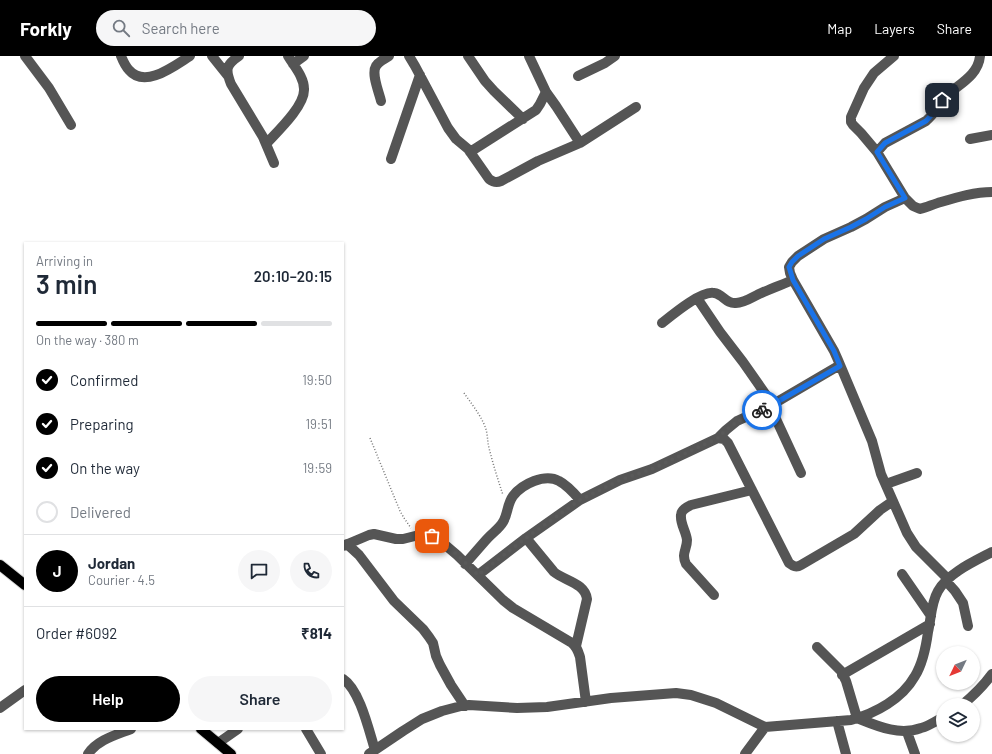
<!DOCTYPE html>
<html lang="en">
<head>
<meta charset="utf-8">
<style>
	:root { --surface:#fff; --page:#f6f6f7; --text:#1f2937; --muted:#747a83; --line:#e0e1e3; --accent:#000 }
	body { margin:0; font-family:Barlow,sans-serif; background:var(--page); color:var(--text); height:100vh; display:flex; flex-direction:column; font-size:15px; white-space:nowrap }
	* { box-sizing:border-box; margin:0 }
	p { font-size:13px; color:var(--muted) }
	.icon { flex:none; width:22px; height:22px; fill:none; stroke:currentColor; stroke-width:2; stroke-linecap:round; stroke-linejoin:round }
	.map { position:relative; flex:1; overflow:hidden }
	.sheet { position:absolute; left:24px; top:186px; width:320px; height:488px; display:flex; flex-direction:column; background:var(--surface); border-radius:0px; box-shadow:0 1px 3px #0004 }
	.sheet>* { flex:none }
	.needle { width:26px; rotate:227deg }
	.controls { position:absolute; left:936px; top:590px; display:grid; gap:8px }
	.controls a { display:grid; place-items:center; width:44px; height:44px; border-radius:50%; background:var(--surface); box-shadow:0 1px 3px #0004; font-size:20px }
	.pin { position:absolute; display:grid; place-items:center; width:34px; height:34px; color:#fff; margin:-17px; border-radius:8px; box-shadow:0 2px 6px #0006 }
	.courier { position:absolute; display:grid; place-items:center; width:40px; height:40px; margin:-20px; border:3px solid #1a73e8; border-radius:50%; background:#fff; color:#222; box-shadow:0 1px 5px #0007 }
	.headline em { font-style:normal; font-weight:600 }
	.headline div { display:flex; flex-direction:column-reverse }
	.headline { display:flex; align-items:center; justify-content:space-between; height:68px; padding:0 12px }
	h1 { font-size:26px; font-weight:600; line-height:30px }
	.bar { display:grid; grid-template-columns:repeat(4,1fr); gap:6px 4px; align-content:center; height:48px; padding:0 12px }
	.bar i { height:5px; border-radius:3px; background:var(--line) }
	.bar .selected { background:var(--accent) }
	.bar p { grid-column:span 4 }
	.line { display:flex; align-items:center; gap:10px; padding:0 12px; border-top:1px solid var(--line) }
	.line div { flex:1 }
	.round { display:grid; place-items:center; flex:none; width:42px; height:42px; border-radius:21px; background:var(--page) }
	ol { padding:0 12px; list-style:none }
	li { display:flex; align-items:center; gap:12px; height:44px }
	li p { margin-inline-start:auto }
	li .icon { padding:4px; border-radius:50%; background:var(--accent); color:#fff; stroke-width:4 }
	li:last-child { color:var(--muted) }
	li i { width:22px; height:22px; border:2px solid var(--line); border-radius:50% }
	.cta { display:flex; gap:8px; margin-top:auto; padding:8px 12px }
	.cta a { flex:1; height:46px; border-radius:24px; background:var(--accent); color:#fff; font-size:16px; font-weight:600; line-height:46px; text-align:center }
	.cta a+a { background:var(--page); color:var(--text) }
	header { display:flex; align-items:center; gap:24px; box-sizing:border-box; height:56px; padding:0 20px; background:var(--accent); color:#fff }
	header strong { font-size:19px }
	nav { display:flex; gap:22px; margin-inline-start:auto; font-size:14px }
	.search { width:280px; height:36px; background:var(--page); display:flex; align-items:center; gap:10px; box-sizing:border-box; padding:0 14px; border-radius:22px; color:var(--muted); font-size:15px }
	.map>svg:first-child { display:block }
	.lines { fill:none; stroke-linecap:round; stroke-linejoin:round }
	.major-casing { stroke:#dbdbdb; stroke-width:12 }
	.path { stroke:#777; stroke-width:1.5; stroke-dasharray:1 2; stroke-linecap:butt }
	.minor { stroke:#555; stroke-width:10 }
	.major { stroke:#000; stroke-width:10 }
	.done { stroke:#595959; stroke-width:4; stroke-dasharray:0 7.2 }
	.route { stroke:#1a73e8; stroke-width:5 }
</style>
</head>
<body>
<header>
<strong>Forkly</strong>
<div class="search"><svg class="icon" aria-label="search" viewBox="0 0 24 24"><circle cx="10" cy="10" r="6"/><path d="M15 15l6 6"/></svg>Search here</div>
<nav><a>Map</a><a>Layers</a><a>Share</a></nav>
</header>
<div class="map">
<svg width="992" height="698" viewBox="0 0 992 698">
	<rect width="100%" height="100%" fill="#fff"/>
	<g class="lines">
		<g class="major-casing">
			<path id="major" d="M0 509 25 529
				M201 673 231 698"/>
		</g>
		<path class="path" d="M464 337C471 347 479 357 484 368 488 376 487 384 489 392 493 408 498 424 503 439
			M370 382 400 455 404 462 411 472"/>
		<path class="minor" d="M25 0 49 32 71 69
			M121 0C123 5 125 10 129 14 145 33 174 10 190 0
			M212 0 228 20
			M239 0C226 9 225 13 231 28L263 81 274 107
			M409 0 415 10 448 72 456 83 468 93 489 123C493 126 496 127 501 125L538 105 580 87 636 51
			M468 0 485 25 494 35 523 63
			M529 0 546 36 556 50 580 87
			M894 0 874 17 864 32 851 61V66L853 69 861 77 877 96 905 142 913 150 920 153C927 151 934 148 941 146 958 141 975 136 992 136
			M293 8 304 0
			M578 20 605 7 615 0
			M381 45C379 36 371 18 376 10 379 5 385 3 389 0
			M970 83 992 79
			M266 88C277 76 305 50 304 33 304 21 294 10 288 0
			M470 96 536 54 540 48 546 36
			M877 96 885 87 926 65C930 61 934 58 936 53 938 50 939 47 941 45 954 30 978 22 980 0
			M391 103 420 19
			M905 142 885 151 866 163 851 171 824 183 798 200 792 206 789 211 790 217 793 224 834 295 838 304 872 385 881 418 907 477 916 491 948 523
			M697 242 720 276 743 306 773 349
			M662 267C672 259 702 234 714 237 723 238 726 248 736 247 744 247 751 242 759 238 770 233 781 229 793 224
			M770 350 801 417
			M718 382 726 374 737 365 770 350 840 309
			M886 428 917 417
			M526 482 554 516C565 525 585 527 587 543L576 590
			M347 488 359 499 394 545 423 573 429 581 433 587 436 600 440 609 451 629 465 650
			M343 490 369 479 374 478 396 483H403L419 479H425L432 480 437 482 457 499 503 544 513 552 572 587C577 591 578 595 580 601L586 646
			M465 508C472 500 479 492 486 484 491 478 499 473 503 466 508 458 507 448 513 440 522 428 545 417 559 425 567 429 574 437 580 444
			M902 518 931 560
			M478 519 526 482 580 444 620 424 652 413 718 382 724 383 728 387 789 507C793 510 796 512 801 509L854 478 880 454 893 445
			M946 525 955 535 963 547 968 570
			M714 539 686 508C681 497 687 494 687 484 686 475 680 468 681 459 681 454 687 451 691 449L752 434
			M817 591 841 615 846 625 857 662C877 670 899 680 921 672 929 670 936 665 943 661
			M842 619 930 568
			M343 623C360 634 369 675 375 694
			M962 649C973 640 984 629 992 618
			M0 652 25 634
			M837 665 846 698
			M306 673 321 698
			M907 676 915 698
			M218 687 238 673
			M88 698C97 684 116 679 131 673
			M369 698 403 675 422 663 442 655 461 650 469 649 517 652 547 651 611 642 676 637 691 639 716 647 765 671
			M745 698 765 671 851 664C876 657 902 643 915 620 923 607 926 591 928 576 931 563 931 547 938 535 948 517 975 505 992 496"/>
		<use href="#major" class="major"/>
	</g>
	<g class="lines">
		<path class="done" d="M432 480C448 488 464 506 478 519L526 482 580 444 620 424 652 413 718 382C732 367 743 362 762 354"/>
		<path class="route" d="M762 354 770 350 840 310 834 295 793 224 789 211 792 206 798 200 824 183 851 171 866 163 885 151 905 142 877 96 885 87 926 65 936 54 942 44"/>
	</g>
</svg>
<div class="controls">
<a><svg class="needle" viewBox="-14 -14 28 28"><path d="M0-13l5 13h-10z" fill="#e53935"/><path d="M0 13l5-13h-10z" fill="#747a83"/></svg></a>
<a><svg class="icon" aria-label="layers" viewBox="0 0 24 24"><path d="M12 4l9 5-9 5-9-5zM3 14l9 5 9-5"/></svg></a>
</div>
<div class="pin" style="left:432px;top:480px;background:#ea580c"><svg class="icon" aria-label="bag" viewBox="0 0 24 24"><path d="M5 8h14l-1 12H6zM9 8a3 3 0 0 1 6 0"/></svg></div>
<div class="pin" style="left:942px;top:44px;background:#1f2937"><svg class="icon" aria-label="home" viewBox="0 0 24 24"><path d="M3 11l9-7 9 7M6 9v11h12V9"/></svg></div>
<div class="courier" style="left:762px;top:354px"><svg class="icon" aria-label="bike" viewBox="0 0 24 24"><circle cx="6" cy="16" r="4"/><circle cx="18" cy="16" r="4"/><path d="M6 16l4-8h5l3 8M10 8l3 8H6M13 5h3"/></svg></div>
<section class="sheet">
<div class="headline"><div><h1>3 min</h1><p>Arriving in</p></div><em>20:10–20:15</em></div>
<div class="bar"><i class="selected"></i><i class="selected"></i><i class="selected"></i><i></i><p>On the way · 380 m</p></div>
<ol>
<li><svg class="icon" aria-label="check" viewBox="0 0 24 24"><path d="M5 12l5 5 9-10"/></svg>Confirmed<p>19:50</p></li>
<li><svg class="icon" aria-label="check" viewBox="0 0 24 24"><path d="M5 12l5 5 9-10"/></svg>Preparing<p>19:51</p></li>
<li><svg class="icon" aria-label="check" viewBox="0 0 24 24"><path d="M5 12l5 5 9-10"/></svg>On the way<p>19:59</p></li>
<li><i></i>Delivered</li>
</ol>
<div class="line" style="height:72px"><b class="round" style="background:var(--accent);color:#fff">J</b><div><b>Jordan</b><p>Courier · 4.5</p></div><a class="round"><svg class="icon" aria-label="chat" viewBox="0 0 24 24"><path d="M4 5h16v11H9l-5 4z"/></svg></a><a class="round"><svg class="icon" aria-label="phone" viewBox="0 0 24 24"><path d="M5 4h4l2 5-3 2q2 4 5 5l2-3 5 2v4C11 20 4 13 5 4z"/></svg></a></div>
<div class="line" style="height:52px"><div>Order #6092</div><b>₹814</b></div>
<div class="cta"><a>Help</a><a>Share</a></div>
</section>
</div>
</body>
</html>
